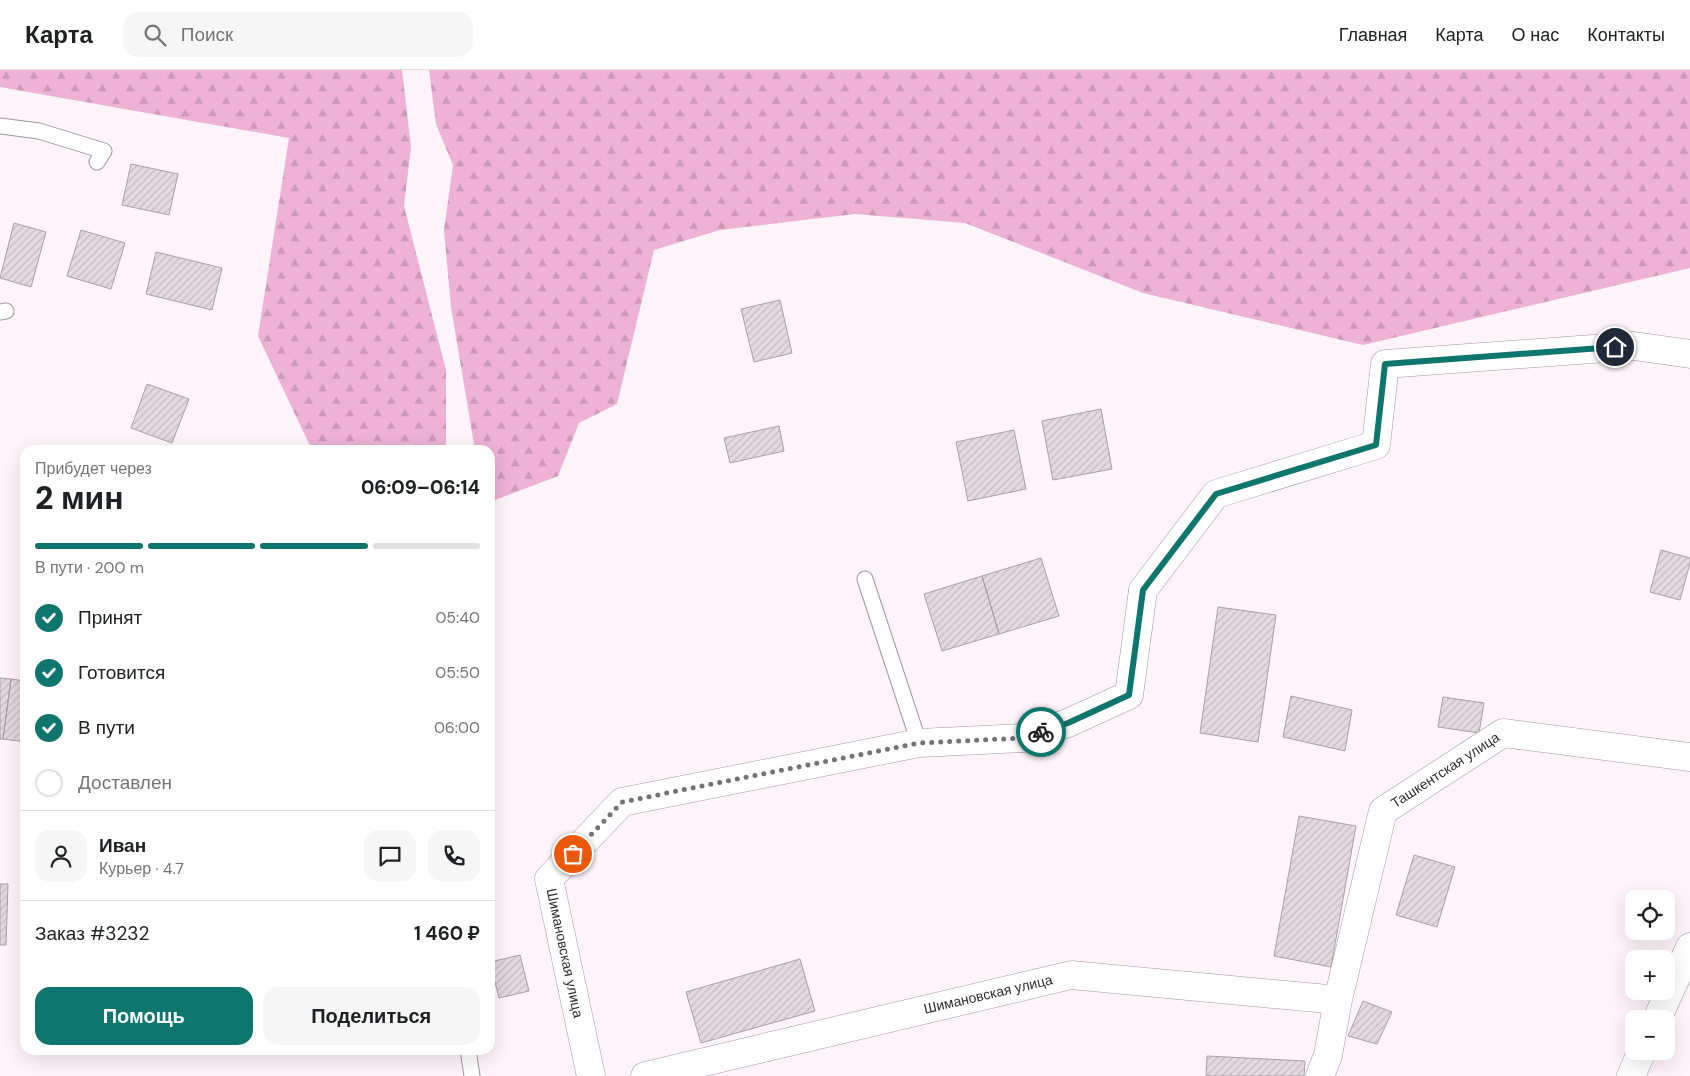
<!DOCTYPE html>
<html lang="ru">
<head>
<meta charset="utf-8">
<style>
	:root { --surface:#fff; --page:#f6f6f6; --text:#202124; --muted:#757577; --line:#e0e0e0; --accent:#0f766e }
	body { margin:0; font-family:"DM Sans",sans-serif; background:var(--page); color:var(--text); height:100vh; display:flex; flex-direction:column; font-size:19px; white-space:nowrap }
	* { box-sizing:border-box; margin:0 }
	p { font-size:16px; color:var(--muted) }
	.icon { flex:none; width:28px; height:28px; fill:none; stroke:currentColor; stroke-width:2; stroke-linecap:round; stroke-linejoin:round }
	.map { position:relative; flex:1; overflow:hidden }
	.details { position:absolute; left:20px; top:375px; width:475px; height:610px; display:flex; flex-direction:column; background:var(--surface); border-radius:15px; box-shadow:0 5px 20px #0002 }
	.details>* { flex:none }
	.fabs { position:absolute; left:1625px; top:820px; display:grid; gap:10px }
	.fabs a { display:grid; place-items:center; width:50px; height:50px; border-radius:10px; background:var(--surface); box-shadow:0 5px 20px #0002; font-size:25px }
	.pin { position:absolute; display:grid; place-items:center; width:42px; height:42px; color:#fff; margin:-21px; border:2px solid #fff; border-radius:50%; box-shadow:0 1px 5px #0007 }
	.courier { position:absolute; display:grid; place-items:center; width:50px; height:50px; margin:-25px; border:4px solid #0f766e; border-radius:50%; background:#fff; color:#222; box-shadow:0 1px 6px #0007 }
	.head em { font-style:normal; font-weight:800 }
	.head div { display:flex; flex-direction:column-reverse }
	.head { display:flex; align-items:center; justify-content:space-between; height:85px; padding:0 15px }
	h1 { font-size:32px; font-weight:800; line-height:38px }
	.bar { display:grid; grid-template-columns:repeat(4,1fr); gap:8px 5px; align-content:center; height:60px; padding:0 15px }
	.bar i { height:6px; border-radius:4px; background:var(--line) }
	.bar .active { background:var(--accent) }
	.bar p { grid-column:span 4 }
	.line { display:flex; align-items:center; gap:12px; padding:0 15px; border-top:1px solid var(--line) }
	.line div { flex:1 }
	.round { display:grid; place-items:center; flex:none; width:52px; height:52px; border-radius:15px; background:var(--page) }
	ol { padding:0 15px; list-style:none }
	li { display:flex; align-items:center; gap:15px; height:55px }
	li p { margin-inline-start:auto }
	li .icon { padding:5px; border-radius:50%; background:var(--accent); color:#fff; stroke-width:4 }
	li:last-child { color:var(--muted) }
	li i { width:28px; height:28px; border:2px solid var(--line); border-radius:50% }
	.cta { display:flex; gap:10px; margin-top:auto; padding:10px 15px }
	.cta a { flex:1; height:58px; border-radius:15px; background:var(--accent); color:#fff; font-size:20px; font-weight:800; line-height:58px; text-align:center }
	.cta a+a { background:var(--page); color:var(--text) }
	header { display:flex; align-items:center; gap:30px; box-sizing:border-box; height:70px; padding:0 25px; background:var(--surface); border-bottom:1px solid var(--line) }
	header strong { font-size:24px }
	nav { display:flex; gap:28px; margin-inline-start:auto; font-size:18px }
	.search { width:350px; height:45px; background:var(--page); display:flex; align-items:center; gap:12px; box-sizing:border-box; padding:0 18px; border-radius:15px; color:var(--muted); font-size:19px }
	.map>svg:first-child { display:block }
	.forest { fill:url(#forest-firs) }
	.building { fill:url(#building-hatch); stroke:#a8a0a4 }
	.lines { fill:none; stroke-linecap:round; stroke-linejoin:round }
	.service-casing { stroke:#a0979c; stroke-width:17 }
	.minor-casing { stroke:#a0979c; stroke-width:29 }
	.service { stroke:#fff; stroke-width:15 }
	.minor { stroke:#fff; stroke-width:28 }
	.done { stroke:#777275; stroke-width:5; stroke-dasharray:0 9 }
	.route { stroke:#0f766e; stroke-width:6 }
	.labels { text-anchor:middle; stroke-width:4; stroke-linejoin:round; paint-order:stroke }
	.street-label { font-size:14px; fill:#2f2c2e; stroke:#fff }
</style>
</head>
<body>
<header>
<strong>Карта</strong>
<div class="search"><svg class="icon" aria-label="search" viewBox="0 0 24 24"><circle cx="10" cy="10" r="6"/><path d="M15 15l6 6"/></svg>Поиск</div>
<nav><a>Главная</a><a>Карта</a><a>О нас</a><a>Контакты</a></nav>
</header>
<div class="map">
<svg width="1690" height="1006" viewBox="0 0 1690 1006">
	<defs>
		<pattern id="forest-firs" width="22" height="20" patternUnits="userSpaceOnUse" patternTransform="scale(1.25)"><rect width="22" height="20" fill="#edb2d4"/><path d="M5 1l3.5 6h-7zM16 11l3.5 6h-7z" fill="#cc99b6"/></pattern>
		<pattern id="building-hatch" width="6" height="6" patternUnits="userSpaceOnUse" patternTransform="scale(1.25)"><rect width="6" height="6" fill="#e3dadf"/><path d="M-1 1l2-2M0 6l6-6M5 7l2-2" fill="none" stroke="#c3bbc0"/></pattern>
	</defs>
	<rect width="100%" height="100%" fill="#fef4f9"/>
	<path class="forest" d="M0 0H402L411 77 404 136 446 300V380H312L258 266 289 68 0 17Z
		M429 0H1690V198L1363 275 1143 223 965 153 855 144 720 160 654 180 617 334 579 353 558 406 490 432V380H475L451 237 444 160 453 95 436 54Z"/>
	<path class="building" d="M131 94 178 104 169 145 122 135Z
		M14 153 46 162 31 217 0 208Z
		M81 160 125 173 111 219 67 206Z
		M156 182 222 198 212 240 146 224Z
		M780 230 792 283 754 292 741 239Z
		M147 314 189 329 172 373 131 358Z
		M1101 339 1112 399 1053 410 1042 351Z
		M779 356 784 381 730 393 724 368Z
		M1014 360 1026 419 968 431 956 372Z
		M1661 480 1690 488V493L1680 530 1650 522Z
		M1041 488 1059 546 999 564 982 506Z
		M982 506 999 564 942 581 924 524Z
		M1218 537 1276 545 1258 672 1200 663Z
		M0 608 11 609 3 669H0Z
		M11 609 25 611V672L3 669Z
		M1291 626 1352 640 1345 681 1283 667Z
		M1443 627 1484 633 1479 663 1438 657Z
		M1299 746 1356 756 1331 897 1274 886Z
		M1414 785 1455 797 1437 857 1396 845Z
		M0 814H8L6 875H0Z
		M520 885 529 921 499 928 490 892Z
		M800 889 815 941 701 973 686 922Z
		M1363 931 1392 942 1377 974 1348 966Z
		M1207 986 1305 991 1304 1006H1206Z"/>
	<g class="lines">
		<g class="service-casing">
			<path id="service" d="M0 56 39 61 104 81 97 92
				M0 242 6 241
				M865 509 919 673
				M468 980 472 1006"/>
		</g>
		<g class="minor-casing">
			<path id="minor" d="M1657 949 1690 877
				M591 1006 549 809 622 732 919 673 1023 668 1068 653 1129 625 1143 520 1216 424 1376 375 1385 294 1634 276 1690 284
				M645 1006 1071 905 1338 930
				M1320 1006 1328 985 1338 930 1383 741 1503 663 1690 687
				M1631 1006 1642 981"/>
		</g>
		<use href="#service" class="service"/>
		<use href="#minor" class="minor"/>
	</g>
	<g class="lines">
		<path class="done" d="M573 784 622 732 919 673 1023 668 1041 662"/>
		<path class="route" d="M1041 662 1068 653 1129 625 1143 520 1216 424 1376 375 1385 294 1615 277"/>
	</g>
	<g class="labels">
		<g class="street-label">
			<text transform="translate(1445 700) rotate(-33)" y="5">Ташкентская улица</text>
			<text transform="translate(565 883) rotate(78)" y="5">Шимановская улица</text>
			<text transform="translate(988 924) rotate(-13)" y="5">Шимановская улица</text>
		</g>
	</g>
</svg>
<div class="fabs">
<a><svg class="icon" aria-label="locate" viewBox="0 0 24 24"><circle cx="12" cy="12" r="6"/><path d="M12 2v4M12 18v4M2 12h4M18 12h4"/></svg></a>
<a>+</a>
<a>−</a>
</div>
<div class="pin" style="left:573px;top:784px;background:#ea580c"><svg class="icon" aria-label="bag" viewBox="0 0 24 24"><path d="M5 8h14l-1 12H6zM9 8a3 3 0 0 1 6 0"/></svg></div>
<div class="pin" style="left:1615px;top:277px;background:#1f2937"><svg class="icon" aria-label="home" viewBox="0 0 24 24"><path d="M3 11l9-7 9 7M6 9v11h12V9"/></svg></div>
<div class="courier" style="left:1041px;top:662px"><svg class="icon" aria-label="bike" viewBox="0 0 24 24"><circle cx="6" cy="16" r="4"/><circle cx="18" cy="16" r="4"/><path d="M6 16l4-8h5l3 8M10 8l3 8H6M13 5h3"/></svg></div>
<section class="details">
<div class="head"><div><h1>2 мин</h1><p>Прибудет через</p></div><em>06:09–06:14</em></div>
<div class="bar"><i class="active"></i><i class="active"></i><i class="active"></i><i></i><p>В пути · 200 m</p></div>
<ol>
<li><svg class="icon" aria-label="check" viewBox="0 0 24 24"><path d="M5 12l5 5 9-10"/></svg>Принят<p>05:40</p></li>
<li><svg class="icon" aria-label="check" viewBox="0 0 24 24"><path d="M5 12l5 5 9-10"/></svg>Готовится<p>05:50</p></li>
<li><svg class="icon" aria-label="check" viewBox="0 0 24 24"><path d="M5 12l5 5 9-10"/></svg>В пути<p>06:00</p></li>
<li><i></i>Доставлен</li>
</ol>
<div class="line" style="height:90px"><a class="round"><svg class="icon" aria-label="person" viewBox="0 0 24 24"><circle cx="12" cy="8" r="4"/><path d="M4 21q1-7 8-7t8 7"/></svg></a><div><b>Иван</b><p>Курьер · 4.7</p></div><a class="round"><svg class="icon" aria-label="chat" viewBox="0 0 24 24"><path d="M4 5h16v11H9l-5 4z"/></svg></a><a class="round"><svg class="icon" aria-label="phone" viewBox="0 0 24 24"><path d="M5 4h4l2 5-3 2q2 4 5 5l2-3 5 2v4C11 20 4 13 5 4z"/></svg></a></div>
<div class="line" style="height:65px"><div>Заказ #3232</div><b>1 460 ₽</b></div>
<div class="cta"><a>Помощь</a><a>Поделиться</a></div>
</section>
</div>
</body>
</html>
